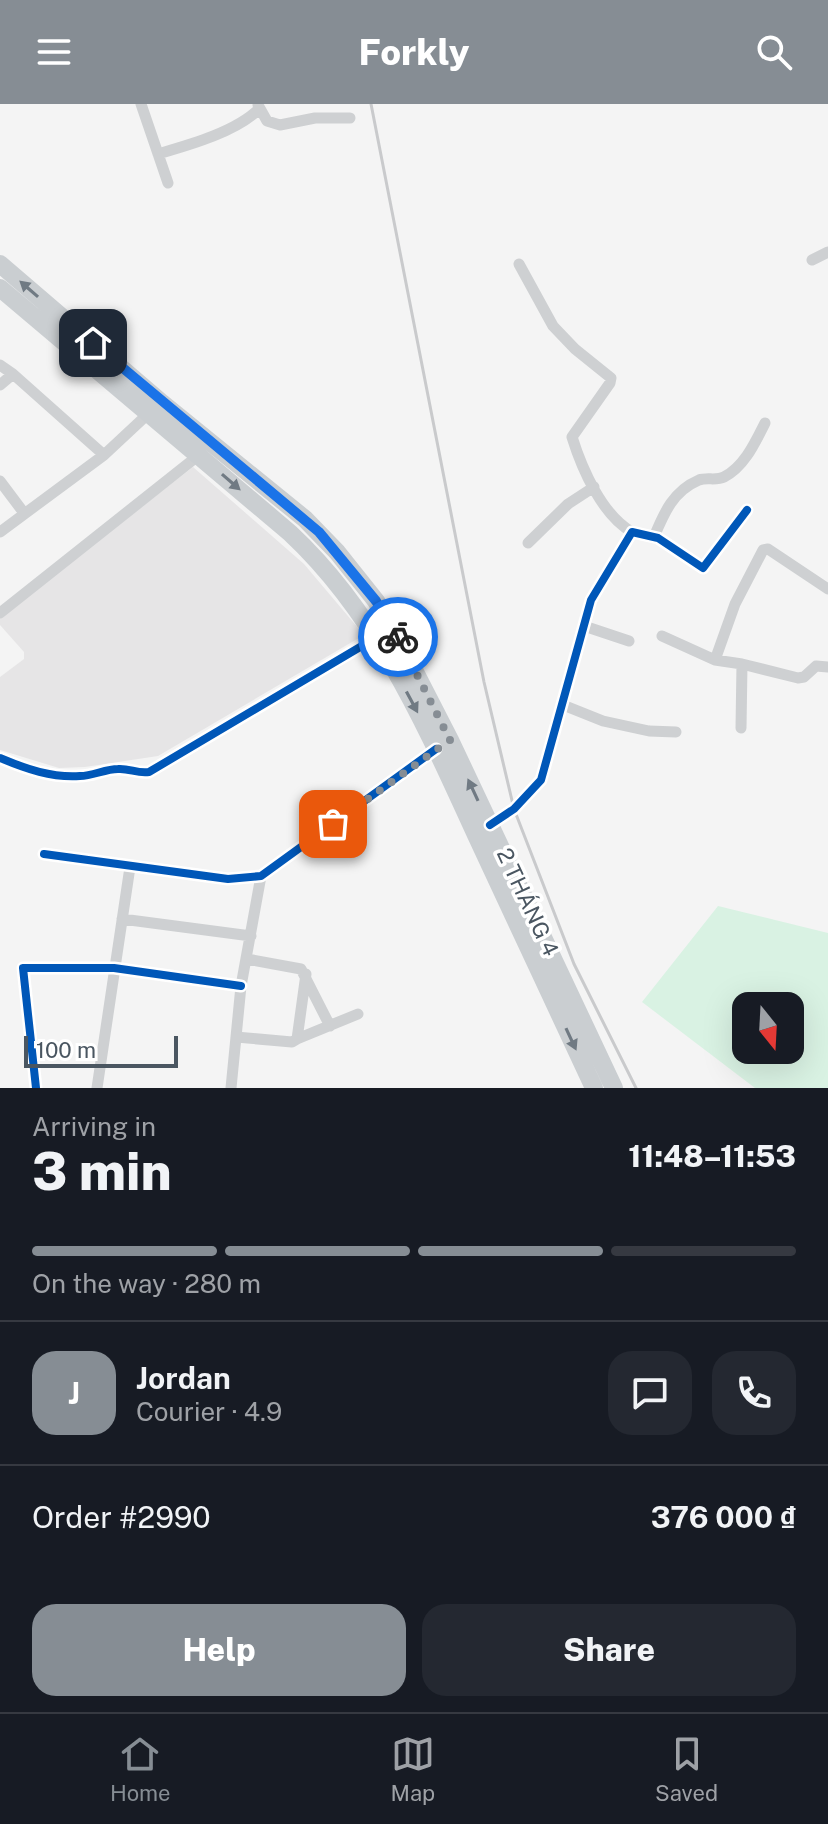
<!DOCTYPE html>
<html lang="en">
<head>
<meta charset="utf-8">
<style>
	:root { --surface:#171b24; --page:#242831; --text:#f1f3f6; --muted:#9ea1a6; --line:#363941; --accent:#868d94 }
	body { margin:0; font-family:"Public Sans",sans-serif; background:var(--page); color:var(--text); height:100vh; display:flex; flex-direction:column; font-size:30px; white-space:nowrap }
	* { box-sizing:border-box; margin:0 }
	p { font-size:26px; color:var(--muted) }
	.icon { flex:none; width:44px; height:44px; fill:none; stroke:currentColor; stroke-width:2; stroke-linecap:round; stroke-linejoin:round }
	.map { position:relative; height:984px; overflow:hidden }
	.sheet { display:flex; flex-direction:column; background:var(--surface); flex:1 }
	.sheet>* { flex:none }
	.needle { width:52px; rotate:162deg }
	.tools { position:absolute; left:732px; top:888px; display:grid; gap:16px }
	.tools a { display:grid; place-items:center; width:72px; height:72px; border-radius:16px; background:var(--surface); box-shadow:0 8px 32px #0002; font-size:40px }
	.scale { position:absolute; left:24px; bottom:20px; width:154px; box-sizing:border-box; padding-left:8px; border:4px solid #4a5661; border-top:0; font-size:22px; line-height:28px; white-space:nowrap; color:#4a5661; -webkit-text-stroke:6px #fff; paint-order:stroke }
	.pin { position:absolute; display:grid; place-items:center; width:68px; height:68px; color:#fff; margin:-34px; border-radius:16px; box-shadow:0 4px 12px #0006 }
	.courier { position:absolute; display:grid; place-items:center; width:80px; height:80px; margin:-40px; border:6px solid #1a73e8; border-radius:50%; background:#fff; color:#222; box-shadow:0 2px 10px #0007 }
	.headline em { font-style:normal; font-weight:800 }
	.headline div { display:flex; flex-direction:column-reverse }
	.headline { display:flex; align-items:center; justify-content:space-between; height:136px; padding:0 32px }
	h1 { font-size:52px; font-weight:800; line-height:60px }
	.bar { display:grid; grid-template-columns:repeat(4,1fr); gap:12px 8px; align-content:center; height:96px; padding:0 32px }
	.bar i { height:10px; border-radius:6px; background:var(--line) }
	.bar .active { background:var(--accent) }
	.bar p { grid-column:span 4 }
	.line { display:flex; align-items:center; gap:20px; padding:0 32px; border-top:2px solid var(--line) }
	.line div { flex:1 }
	.round { display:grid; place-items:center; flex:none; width:84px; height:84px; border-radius:24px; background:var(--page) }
	.primary-button { display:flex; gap:16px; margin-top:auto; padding:16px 32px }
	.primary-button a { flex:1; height:92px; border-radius:24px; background:var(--accent); color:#fff; font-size:32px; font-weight:800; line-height:92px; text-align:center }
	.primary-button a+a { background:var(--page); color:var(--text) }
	header { display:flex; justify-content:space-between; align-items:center; height:104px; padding:0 32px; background:var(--accent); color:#fff; font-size:36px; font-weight:800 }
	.menu { display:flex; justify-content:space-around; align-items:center; height:112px; border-top:2px solid var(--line); background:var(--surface); font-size:22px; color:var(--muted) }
	.menu a { display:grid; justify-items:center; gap:4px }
	.menu .active { color:var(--accent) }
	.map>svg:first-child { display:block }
	.education { fill:#e6e5e6 }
	.green { fill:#d9f2e3; fill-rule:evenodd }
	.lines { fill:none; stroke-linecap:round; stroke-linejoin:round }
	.minor { stroke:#ced0d2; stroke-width:11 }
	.primary { stroke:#caced1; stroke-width:18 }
	.rail { stroke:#c9cacc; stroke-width:3 }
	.cycleway-casing { stroke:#fff; stroke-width:13 }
	.cycleway { stroke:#0057b8; stroke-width:8 }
	.oneway { fill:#707a83 }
	.done { stroke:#868d94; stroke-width:8; stroke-dasharray:0 14.4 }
	.route { stroke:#1a73e8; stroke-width:10 }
	.labels { text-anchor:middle; stroke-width:7; stroke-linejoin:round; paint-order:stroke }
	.street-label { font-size:22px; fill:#4a5661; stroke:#fff }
</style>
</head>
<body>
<header><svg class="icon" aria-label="menu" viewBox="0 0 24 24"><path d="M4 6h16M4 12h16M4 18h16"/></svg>Forkly<svg class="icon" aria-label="search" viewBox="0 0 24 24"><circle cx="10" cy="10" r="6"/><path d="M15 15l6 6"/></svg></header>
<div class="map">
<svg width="828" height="984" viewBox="0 0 828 984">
	<rect width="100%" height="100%" fill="#f4f4f4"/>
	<path class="education" d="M193 363 304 460 364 531 158 652 85 663 59 664 0 646V573L24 555V548L0 521V513Z"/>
	<path class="green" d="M718 802 828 829V984H755L642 898ZM746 902H790V946H746Z"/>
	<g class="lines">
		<path class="minor" d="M141 0 168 79
			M258 1 267 17 280 21 315 14H350
			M158 50C189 41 236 28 259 5
			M812 156 828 148
			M519 160 553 222 575 245 611 274 610 279 572 333C582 365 602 411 632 428
			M0 261 13 270
			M0 281 13 270 104 351 149 309
			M0 377 24 409
			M0 428 104 351
			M654 433C664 409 673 387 699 376 707 373 716 377 724 373 744 363 755 339 765 319
			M528 439 568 400 594 383
			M0 509 199 351
			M584 522 629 537
			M662 532 715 556 742 560 798 574 804 573 816 562 828 563
			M715 556 735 500 763 446 768 445 828 485
			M563 601 603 617 649 627 676 628
			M741 624 742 560
			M0 654C26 665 52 674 80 672 93 672 105 665 118 665 129 664 138 670 149 668L377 533
			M490 721 514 705 541 676 591 496 632 428 658 434 703 464 747 406
			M44 750 228 775 261 772 436 645
			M122 815 251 832
			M247 855 301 865 330 922
			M236 933 292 938 297 935 306 870
			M297 935 358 910
			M36 984 23 864H114L241 882
			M97 984 130 763
			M231 984 241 882 261 772"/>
		<path class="primary" d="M0 160 162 299 305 415 337 448 376 497 392 523 450 636 614 984
			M0 184 290 429C378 511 426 622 476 731 515 815 555 900 594 984"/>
		<path class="rail" d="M371 0 484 578 514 705 574 860 636 984"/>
		<g class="cycleway-casing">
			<path id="cycleway" d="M0 654C26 665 52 674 80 672 93 672 105 665 118 665 129 664 138 670 149 668L377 533
				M490 721 514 705 541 676 591 496 632 428 658 434 703 464 747 406
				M44 750 228 775 261 772 436 645
				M36 984 23 864H114L241 882"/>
		</g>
		<use href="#cycleway" class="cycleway"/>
	</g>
	<defs><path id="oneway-solid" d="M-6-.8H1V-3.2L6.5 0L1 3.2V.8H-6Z" transform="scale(2)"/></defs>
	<g class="oneway">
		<use href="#oneway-solid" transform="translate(29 185) rotate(-139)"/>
		<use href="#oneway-solid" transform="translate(231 378) rotate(41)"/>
		<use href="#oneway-solid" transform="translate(412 598) rotate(62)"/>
		<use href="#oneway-solid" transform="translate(473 686) rotate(-115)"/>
		<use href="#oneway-solid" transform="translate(571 935) rotate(65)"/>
	</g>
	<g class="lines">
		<path class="done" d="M333 720 450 636 398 533"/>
		<path class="route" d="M93 239 319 428 376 497 398 533"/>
	</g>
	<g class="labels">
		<g class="street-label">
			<text transform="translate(528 798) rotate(65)" y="8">2 THÁNG 4</text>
		</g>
	</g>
</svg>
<div class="tools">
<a><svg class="needle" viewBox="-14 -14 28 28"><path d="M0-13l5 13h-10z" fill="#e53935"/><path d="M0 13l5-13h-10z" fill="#9ea1a6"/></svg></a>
</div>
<div class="scale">100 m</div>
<div class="pin" style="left:333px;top:720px;background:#ea580c"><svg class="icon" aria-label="bag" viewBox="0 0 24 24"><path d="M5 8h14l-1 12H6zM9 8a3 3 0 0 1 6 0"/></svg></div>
<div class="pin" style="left:93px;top:239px;background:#1f2937"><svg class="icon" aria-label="home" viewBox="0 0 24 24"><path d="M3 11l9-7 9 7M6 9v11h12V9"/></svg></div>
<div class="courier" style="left:398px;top:533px"><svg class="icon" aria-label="bike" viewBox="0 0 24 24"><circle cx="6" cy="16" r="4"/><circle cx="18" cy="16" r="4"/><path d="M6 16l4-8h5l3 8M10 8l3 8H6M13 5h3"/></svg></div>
</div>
<section class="sheet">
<div class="headline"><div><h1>3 min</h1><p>Arriving in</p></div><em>11:48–11:53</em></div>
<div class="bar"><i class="active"></i><i class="active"></i><i class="active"></i><i></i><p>On the way · 280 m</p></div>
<div class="line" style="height:144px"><b class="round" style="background:var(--accent);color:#fff">J</b><div><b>Jordan</b><p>Courier · 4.9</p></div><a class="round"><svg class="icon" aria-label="chat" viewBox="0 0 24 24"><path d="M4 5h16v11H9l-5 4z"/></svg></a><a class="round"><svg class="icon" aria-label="phone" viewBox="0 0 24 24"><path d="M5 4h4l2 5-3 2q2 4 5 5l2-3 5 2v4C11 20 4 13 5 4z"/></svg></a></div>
<div class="line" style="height:104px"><div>Order #2990</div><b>376 000 ₫</b></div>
<div class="primary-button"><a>Help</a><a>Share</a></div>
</section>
<nav class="menu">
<a class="active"><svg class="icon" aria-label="home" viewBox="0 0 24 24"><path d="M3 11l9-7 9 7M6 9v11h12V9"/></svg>Home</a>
<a><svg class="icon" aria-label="map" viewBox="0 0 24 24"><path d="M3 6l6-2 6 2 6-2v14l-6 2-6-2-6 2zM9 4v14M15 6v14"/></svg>Map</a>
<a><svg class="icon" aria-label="saved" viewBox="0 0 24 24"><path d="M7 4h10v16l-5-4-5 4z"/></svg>Saved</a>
</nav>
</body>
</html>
